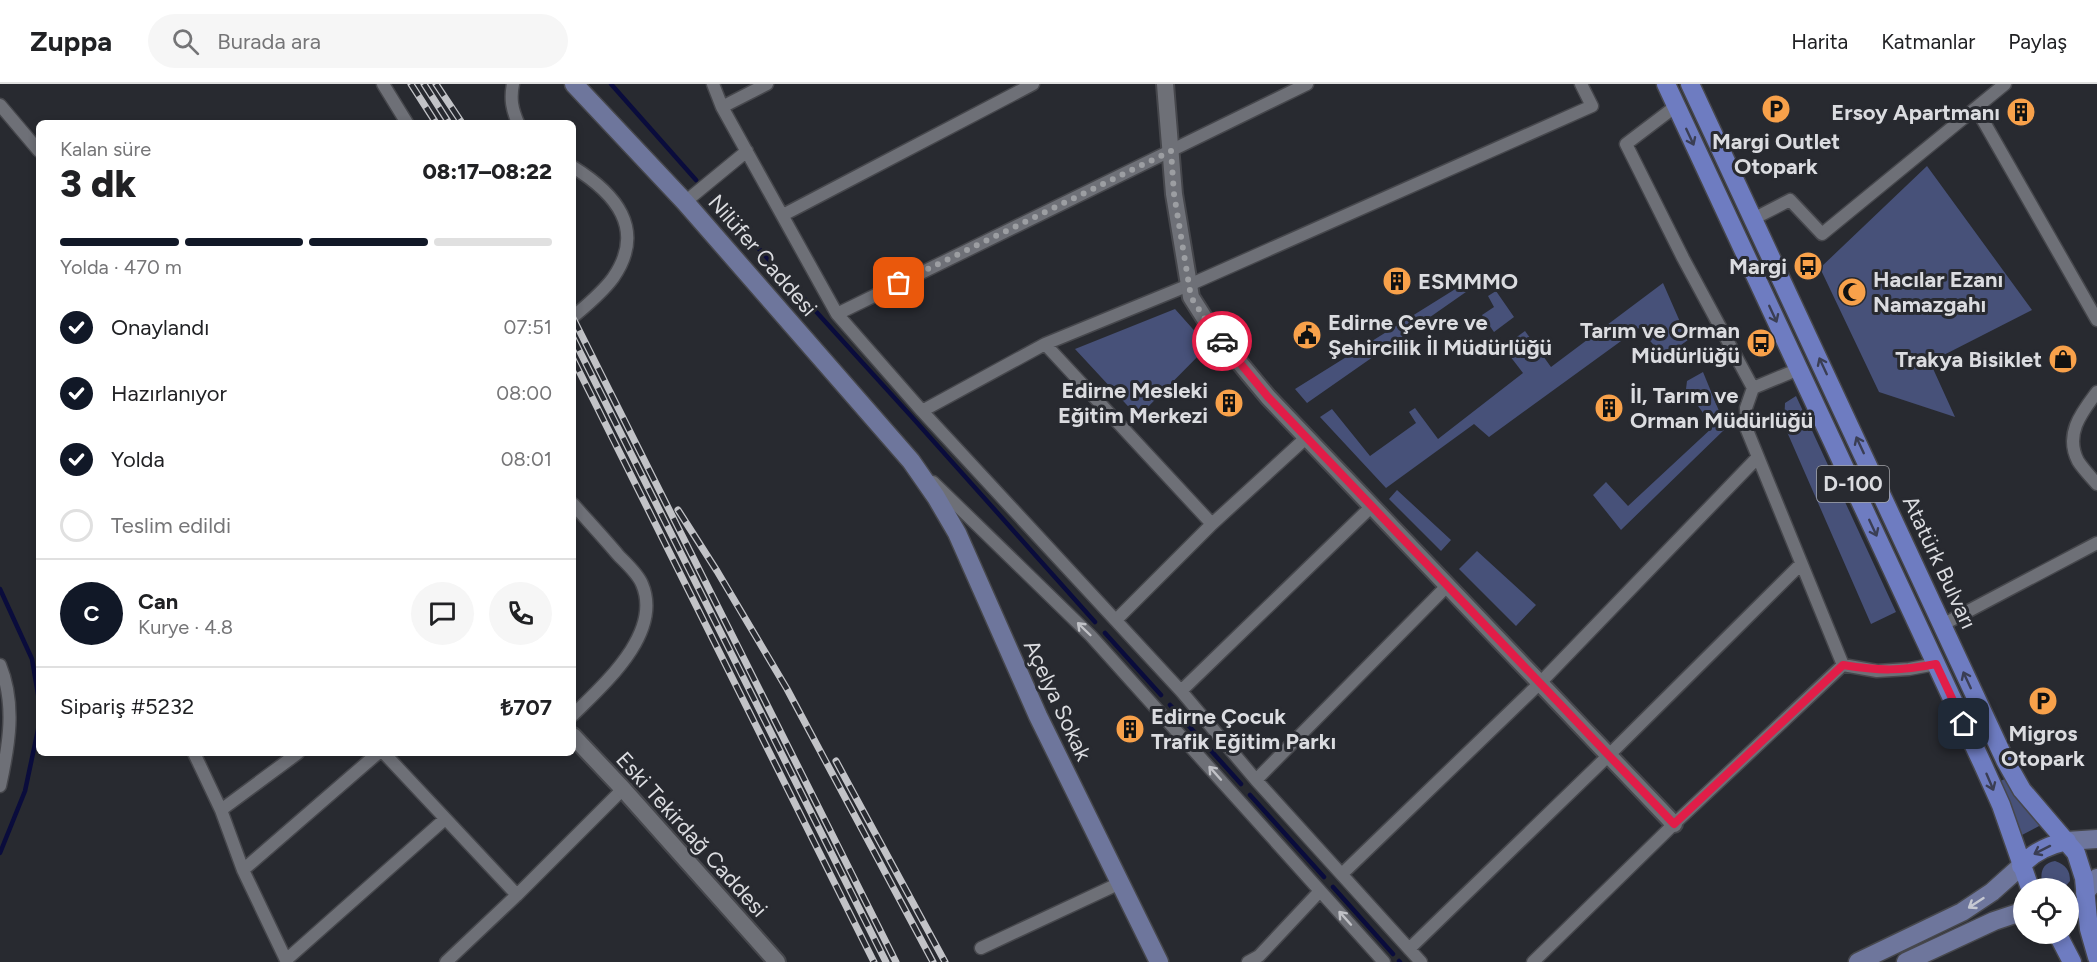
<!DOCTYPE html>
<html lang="tr">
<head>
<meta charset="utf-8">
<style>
	:root { --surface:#fff; --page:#f6f6f6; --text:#202124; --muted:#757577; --line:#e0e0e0; --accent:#111827 }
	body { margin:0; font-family:Figtree,sans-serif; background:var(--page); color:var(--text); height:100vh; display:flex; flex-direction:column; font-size:22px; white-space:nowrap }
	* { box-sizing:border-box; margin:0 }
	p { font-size:20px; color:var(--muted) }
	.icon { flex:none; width:33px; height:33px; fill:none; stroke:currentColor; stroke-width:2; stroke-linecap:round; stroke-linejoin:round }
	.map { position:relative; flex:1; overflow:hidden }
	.panel { position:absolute; left:36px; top:36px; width:540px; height:636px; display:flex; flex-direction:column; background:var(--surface); border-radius:9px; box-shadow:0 3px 9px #0003 }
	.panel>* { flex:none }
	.controls { position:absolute; left:2013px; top:794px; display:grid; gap:12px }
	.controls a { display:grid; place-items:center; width:66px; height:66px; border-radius:50%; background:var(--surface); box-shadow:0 3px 9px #0003; font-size:30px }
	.pin { position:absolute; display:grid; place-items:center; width:51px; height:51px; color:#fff; margin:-26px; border-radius:12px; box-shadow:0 3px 9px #0006 }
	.courier { position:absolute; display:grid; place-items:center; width:60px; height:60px; margin:-30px; border:4px solid #e11d48; border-radius:50%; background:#fff; color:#222; box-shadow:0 2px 8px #0007 }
	.headline em { font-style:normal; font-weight:800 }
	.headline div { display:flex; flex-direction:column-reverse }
	.headline { display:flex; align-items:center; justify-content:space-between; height:102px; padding:0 24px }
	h1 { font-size:39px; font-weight:800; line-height:45px }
	.bar { display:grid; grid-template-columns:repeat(4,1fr); gap:9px 6px; align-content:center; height:72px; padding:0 24px }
	.bar i { height:8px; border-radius:4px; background:var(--line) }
	.bar .selected { background:var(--accent) }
	.bar p { grid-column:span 4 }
	.line { display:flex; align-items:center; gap:15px; padding:0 24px; border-top:2px solid var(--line) }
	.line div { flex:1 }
	.round { display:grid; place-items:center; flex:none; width:63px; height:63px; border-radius:32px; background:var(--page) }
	ol { padding:0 24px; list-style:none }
	li { display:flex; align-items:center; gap:18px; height:66px }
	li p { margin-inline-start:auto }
	li .icon { padding:6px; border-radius:50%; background:var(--accent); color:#fff; stroke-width:4 }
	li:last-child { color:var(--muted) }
	li i { width:33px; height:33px; border:3px solid var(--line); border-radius:50% }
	header { display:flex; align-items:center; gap:36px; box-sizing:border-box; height:84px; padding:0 30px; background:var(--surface); border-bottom:2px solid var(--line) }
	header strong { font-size:28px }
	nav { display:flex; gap:33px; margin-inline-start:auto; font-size:21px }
	.search { width:420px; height:54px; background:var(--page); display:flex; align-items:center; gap:15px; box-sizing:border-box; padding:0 21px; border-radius:33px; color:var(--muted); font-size:22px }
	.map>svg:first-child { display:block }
	.green { fill:#475179 }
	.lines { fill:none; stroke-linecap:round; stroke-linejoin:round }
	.stream { stroke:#0a0c3c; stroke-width:4.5 }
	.minor-casing { stroke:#46474c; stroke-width:15 }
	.tertiary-casing { stroke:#46474c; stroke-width:20 }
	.secondary-casing { stroke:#46474c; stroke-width:21 }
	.primary-casing { stroke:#46474c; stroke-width:21 }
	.minor { stroke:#6e7077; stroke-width:12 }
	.tertiary { stroke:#6e7077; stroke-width:16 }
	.secondary { stroke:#6e769c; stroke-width:18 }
	.primary { stroke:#6e7cc1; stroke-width:18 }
	.rail-casing { stroke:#c2c3c7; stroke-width:7 }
	.rail { stroke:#282a30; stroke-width:4.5; stroke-dasharray:14; stroke-linecap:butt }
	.oneway { stroke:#3a3e54 }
	.oneway2 { stroke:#c0c1c6 }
	.oneway3 { stroke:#c5c8d2 }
	.done { stroke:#9c9ea2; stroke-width:6; stroke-dasharray:0 10.8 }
	.route { stroke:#e11d48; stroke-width:8 }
	.labels { text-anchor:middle; stroke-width:6; stroke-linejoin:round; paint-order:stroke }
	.shield { fill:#282a30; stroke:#a5a7ab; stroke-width:1.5 }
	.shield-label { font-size:21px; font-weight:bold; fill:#dbdce0 }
	.poi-label { font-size:22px; font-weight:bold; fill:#dbdce0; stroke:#282a30; text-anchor:end }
	.street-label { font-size:22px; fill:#dbdce0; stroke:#282a30 }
</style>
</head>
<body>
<header>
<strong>Zuppa</strong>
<div class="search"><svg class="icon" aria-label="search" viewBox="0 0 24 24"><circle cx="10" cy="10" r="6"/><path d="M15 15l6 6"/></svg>Burada ara</div>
<nav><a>Harita</a><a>Katmanlar</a><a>Paylaş</a></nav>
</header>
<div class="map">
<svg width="2097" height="878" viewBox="0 0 2097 878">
	<rect width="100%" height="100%" fill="#282a30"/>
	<path class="green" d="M1927 82 2032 226 1930 278 1955 333 1879 308 1820 184Z
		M1481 189 1486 194 1307 319 1295 305Z
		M1663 199 1688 256 1664 273 1639 244 1489 353 1474 340 1386 404 1320 333 1332 325 1370 372 1416 339 1409 328 1415 324 1438 355 1523 289 1503 263 1525 247 1551 283Z
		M1496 207 1514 233 1494 248 1482 231 1494 223 1488 212Z
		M1175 225 1208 262 1138 333 1075 265Z
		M1703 288 1726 344 1621 446 1593 411 1606 398 1628 422 1713 343 1686 305 1687 297Z
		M1796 312 1896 528 1871 540 1784 341 1785 319Z
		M1397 406 1451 456 1441 467 1389 415Z
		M1477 467 1536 521 1516 542 1459 485Z
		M2005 695 2011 705 2041 741 2022 751 2000 697Z
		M2055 777C2066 781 2070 786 2070 797L2064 804H2049L2042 799C2040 787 2043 779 2055 777Z"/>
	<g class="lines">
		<path class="stream" d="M611 0 696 96
			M713 115 741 146
			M750 155 911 332 1095 538
			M0 505 32 575 39 616
			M1105 549 1161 611
			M1170 621 1241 700
			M1250 711 1324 793
			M0 769 25 707 39 641
			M1333 803 1393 870
			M1399 877 1400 878"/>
		<g class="minor-casing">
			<path id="minor" d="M383 0 407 39
				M513 0C510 15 512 25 518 39
				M713 0 722 23 837 230 922 327 1181 607 1256 696 1421 878
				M0 21 39 67
				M1676 22 1626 60 1683 174 1753 304
				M722 23 767 0
				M1976 24 2097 236
				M573 83C615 109 647 145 613 194 602 209 587 221 573 233
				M685 118 747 67
				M783 131 1033 0
				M1753 135 1790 116 1822 150 2005 0
				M837 230 1307 0
				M1045 260 1212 440
				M1799 285 1753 304 1746 324 1747 346 1843 581
				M2097 308C2082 328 2064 350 2078 377 2083 385 2091 393 2097 400
				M922 327 1045 260 1189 201 1592 22 1581 0
				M933 398 1091 552 1384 878
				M573 420C588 437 604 454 619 472 627 480 638 490 642 500 663 549 604 600 573 631
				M1116 536 1212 440 1307 353
				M1942 541 2097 459
				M0 581C16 620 9 661 0 702
				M1843 581 1877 587 1909 585 1936 580
				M1181 607 1372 422
				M194 669 221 726 243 786 287 878
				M384 669 517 811
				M1256 696 1448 501
				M221 726 298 669
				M243 786 378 669
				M1342 790 1540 599 1758 373
				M981 864 1120 799
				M1409 865 1609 671 1801 480
				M286 876 445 735
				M446 878 517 811 623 705
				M1248 878 1259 872 1320 807
				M1533 878 1674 740 1843 581"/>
		</g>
		<g class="tertiary-casing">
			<path id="tertiary" d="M1165 0 1174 110 1191 213 1210 243 1268 313 1674 740
				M573 652 623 705 777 878"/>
		</g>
		<g class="secondary-casing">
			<path id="secondary" d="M574 0 685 118 911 377 936 413 957 449 1038 632 1159 878
				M2067 757 2097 755
				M2085 809 2097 794
				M1858 878 1962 828 1992 808 2021 782
				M1906 878 1994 837 2024 827"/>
		</g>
		<g class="primary-casing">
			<path id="primary" d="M1666 0 1983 681 2001 721 2030 804
				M1690 0 2005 676 2022 706 2076 769 2084 794 2089 845 2097 873
				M2021 782C2033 768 2049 761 2067 757
				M2057 849 2072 878"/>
		</g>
		<use href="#minor" class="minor"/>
		<use href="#tertiary" class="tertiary"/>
		<use href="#secondary" class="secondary"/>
		<use href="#primary" class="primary"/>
		<g class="rail-casing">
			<path id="rail" d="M411 0 436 39
				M424 0 449 39
				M436 0 462 39
				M573 234 896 878
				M573 254 886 878
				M573 275 874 878
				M678 426 717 487 787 605 933 878
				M836 677 945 878"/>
		</g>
		<use href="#rail" class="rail"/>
	</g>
	<defs><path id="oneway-shaft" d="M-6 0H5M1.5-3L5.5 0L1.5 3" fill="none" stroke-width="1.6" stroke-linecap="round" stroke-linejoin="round" transform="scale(1.5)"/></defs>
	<g class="oneway">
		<use href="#oneway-shaft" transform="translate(1690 53) rotate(65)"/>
		<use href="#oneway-shaft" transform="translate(1773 230) rotate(65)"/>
		<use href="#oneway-shaft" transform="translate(1823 282) rotate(-115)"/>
		<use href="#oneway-shaft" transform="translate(1860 361) rotate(-115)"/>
		<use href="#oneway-shaft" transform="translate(1873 444) rotate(65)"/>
		<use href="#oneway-shaft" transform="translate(1967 596) rotate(-115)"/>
		<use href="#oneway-shaft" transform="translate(1990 698) rotate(67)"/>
		<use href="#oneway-shaft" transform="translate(2042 766) rotate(153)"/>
	</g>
	<g class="oneway2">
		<use href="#oneway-shaft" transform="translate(1084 545) rotate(-136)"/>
		<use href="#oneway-shaft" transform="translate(1215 689) rotate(-132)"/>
		<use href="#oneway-shaft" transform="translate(1345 834) rotate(-132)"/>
	</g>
	<use class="oneway3" href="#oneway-shaft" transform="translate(1976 819) rotate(147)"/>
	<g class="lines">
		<path class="done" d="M899 199 1171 67 1174 110 1191 213 1210 243 1222 257"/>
		<path class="route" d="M1222 257 1268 313 1674 740 1843 581C1880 587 1900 587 1936 580L1964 640"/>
	</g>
	<defs>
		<g id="parking-disc" transform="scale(1.5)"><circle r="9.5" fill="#f8a14a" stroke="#282a30"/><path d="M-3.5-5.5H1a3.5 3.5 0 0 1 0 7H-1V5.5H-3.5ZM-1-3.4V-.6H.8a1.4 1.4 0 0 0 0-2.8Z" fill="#111"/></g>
		<g id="building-disc" transform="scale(1.5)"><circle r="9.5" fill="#f8a14a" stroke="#282a30"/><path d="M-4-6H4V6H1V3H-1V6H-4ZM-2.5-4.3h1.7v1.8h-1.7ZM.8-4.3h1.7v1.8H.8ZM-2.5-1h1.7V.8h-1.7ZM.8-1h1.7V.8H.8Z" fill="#111"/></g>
		<g id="bus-disc" transform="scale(1.5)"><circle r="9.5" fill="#f8a14a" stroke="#282a30"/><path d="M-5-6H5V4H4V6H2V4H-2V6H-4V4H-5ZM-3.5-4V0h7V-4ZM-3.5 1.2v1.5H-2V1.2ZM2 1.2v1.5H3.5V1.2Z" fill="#111"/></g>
		<g id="mosque-disc" transform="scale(1.5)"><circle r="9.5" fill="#f8a14a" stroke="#282a30"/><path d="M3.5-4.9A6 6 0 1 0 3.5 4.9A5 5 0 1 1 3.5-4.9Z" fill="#111"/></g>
		<g id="civic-disc" transform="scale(1.5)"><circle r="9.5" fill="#f8a14a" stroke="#282a30"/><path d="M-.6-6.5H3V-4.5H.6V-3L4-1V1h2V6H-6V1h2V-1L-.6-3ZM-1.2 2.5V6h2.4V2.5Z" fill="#111"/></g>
		<g id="shop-disc" transform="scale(1.5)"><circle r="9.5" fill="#f8a14a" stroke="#282a30"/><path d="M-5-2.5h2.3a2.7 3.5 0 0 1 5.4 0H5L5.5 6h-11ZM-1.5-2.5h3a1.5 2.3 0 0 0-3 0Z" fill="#111"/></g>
	</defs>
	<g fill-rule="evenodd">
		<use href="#parking-disc" x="1776" y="25"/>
		<use href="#building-disc" x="2021" y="28"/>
		<use href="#bus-disc" x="1808" y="182"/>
		<use href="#building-disc" x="1397" y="197"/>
		<use href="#mosque-disc" x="1852" y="208"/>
		<use href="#civic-disc" x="1307" y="251"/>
		<use href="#bus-disc" x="1761" y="259"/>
		<use href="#shop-disc" x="2063" y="275"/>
		<use href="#building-disc" x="1229" y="319"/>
		<use href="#building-disc" x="1609" y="324"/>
		<use href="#parking-disc" x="2043" y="617"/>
		<use href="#building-disc" x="1130" y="645"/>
	</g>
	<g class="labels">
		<rect class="shield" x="1817" y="382" width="72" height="36" rx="4.5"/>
		<g class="shield-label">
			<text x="1853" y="407">D-100</text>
		</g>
		<g class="poi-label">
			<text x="2000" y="36">Ersoy Apartmanı</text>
			<text x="1776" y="65" text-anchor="middle">Margi Outlet<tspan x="1776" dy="25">Otopark</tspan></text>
			<text x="1787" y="190">Margi</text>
			<text x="1873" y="203" text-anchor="start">Hacılar Ezanı<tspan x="1873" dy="25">Namazgahı</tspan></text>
			<text x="1418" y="205" text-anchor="start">ESMMMO</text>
			<text x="1328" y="246" text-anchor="start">Edirne Çevre ve<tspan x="1328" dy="25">Şehircilik İl Müdürlüğü</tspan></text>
			<text x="1740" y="254">Tarım ve Orman<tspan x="1740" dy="25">Müdürlüğü</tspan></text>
			<text x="2042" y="283">Trakya Bisiklet</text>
			<text x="1208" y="314">Edirne Mesleki<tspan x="1208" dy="25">Eğitim Merkezi</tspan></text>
			<text x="1630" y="319" text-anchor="start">İl, Tarım ve<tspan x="1630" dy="25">Orman Müdürlüğü</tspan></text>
			<text x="1151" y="640" text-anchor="start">Edirne Çocuk<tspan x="1151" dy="25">Trafik Eğitim Parkı</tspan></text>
			<text x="2043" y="657" text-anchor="middle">Migros<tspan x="2043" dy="25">Otopark</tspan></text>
		</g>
		<g class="street-label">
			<text transform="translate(763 171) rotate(49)" y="8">Nilüfer Caddesi</text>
			<text transform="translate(1940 478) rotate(65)" y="8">Atatürk Bulvarı</text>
			<text transform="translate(1058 616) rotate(65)" y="8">Açelya Sokak</text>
			<text transform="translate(692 750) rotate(48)" y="8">Eski Tekirdağ Caddesi</text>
		</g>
	</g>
</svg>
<div class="controls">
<a><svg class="icon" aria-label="locate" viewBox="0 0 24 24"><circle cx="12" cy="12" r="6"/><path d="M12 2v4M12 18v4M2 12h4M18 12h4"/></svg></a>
</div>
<div class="pin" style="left:899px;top:199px;background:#ea580c"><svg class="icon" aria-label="bag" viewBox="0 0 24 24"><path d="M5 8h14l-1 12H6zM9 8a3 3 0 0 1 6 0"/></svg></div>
<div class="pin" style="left:1964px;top:640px;background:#1f2937"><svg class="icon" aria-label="home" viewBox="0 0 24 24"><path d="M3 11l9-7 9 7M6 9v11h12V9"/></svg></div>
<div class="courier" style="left:1222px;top:257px"><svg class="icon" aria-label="car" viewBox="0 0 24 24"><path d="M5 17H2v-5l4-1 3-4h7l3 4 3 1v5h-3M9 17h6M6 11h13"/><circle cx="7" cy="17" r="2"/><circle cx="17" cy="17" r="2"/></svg></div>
<section class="panel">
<div class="headline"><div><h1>3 dk</h1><p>Kalan süre</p></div><em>08:17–08:22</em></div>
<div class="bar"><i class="selected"></i><i class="selected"></i><i class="selected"></i><i></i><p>Yolda · 470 m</p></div>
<ol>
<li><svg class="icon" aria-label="check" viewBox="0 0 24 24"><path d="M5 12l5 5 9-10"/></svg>Onaylandı<p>07:51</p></li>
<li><svg class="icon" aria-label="check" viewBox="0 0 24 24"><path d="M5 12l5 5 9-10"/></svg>Hazırlanıyor<p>08:00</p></li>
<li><svg class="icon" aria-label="check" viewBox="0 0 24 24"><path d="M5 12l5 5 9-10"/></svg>Yolda<p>08:01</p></li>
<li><i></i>Teslim edildi</li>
</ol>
<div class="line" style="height:108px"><b class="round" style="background:var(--accent);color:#fff">C</b><div><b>Can</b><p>Kurye · 4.8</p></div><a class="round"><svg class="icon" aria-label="chat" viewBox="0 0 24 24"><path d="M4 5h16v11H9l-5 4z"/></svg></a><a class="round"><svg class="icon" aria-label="phone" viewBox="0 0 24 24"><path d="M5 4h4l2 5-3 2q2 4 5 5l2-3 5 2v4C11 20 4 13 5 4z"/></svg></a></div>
<div class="line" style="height:78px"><div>Sipariş #5232</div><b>₺707</b></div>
</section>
</div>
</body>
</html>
